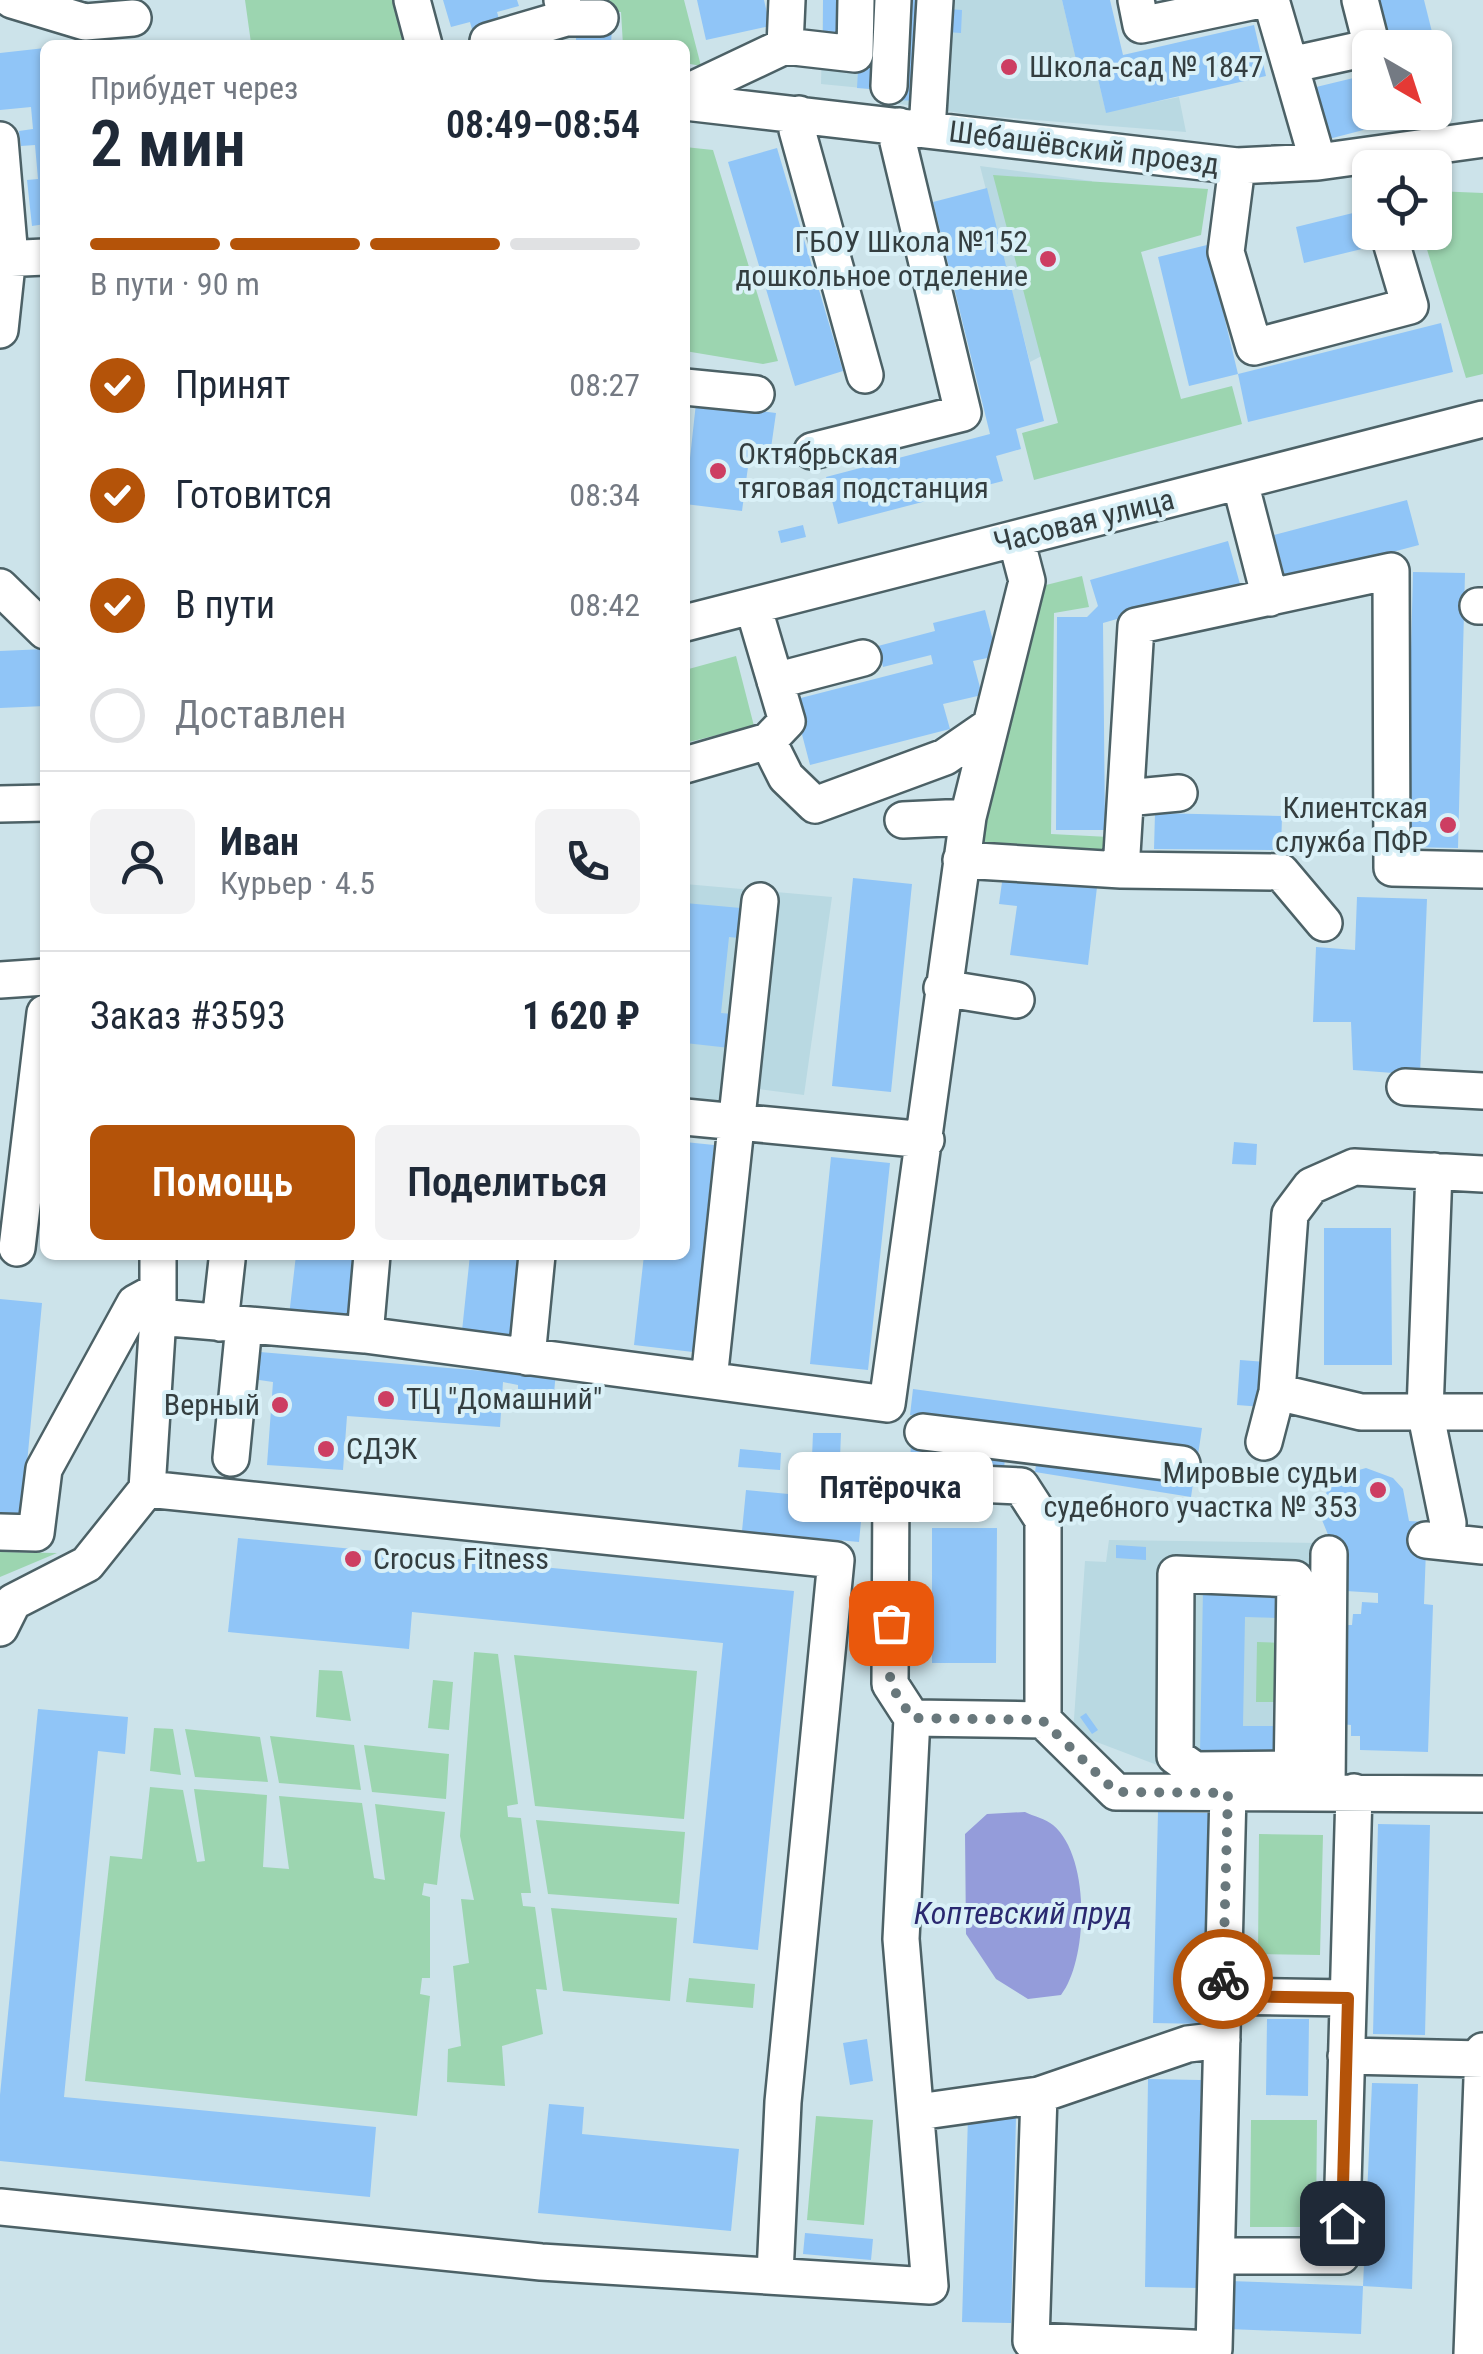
<!DOCTYPE html>
<html lang="ru">
<head>
<meta charset="utf-8">
<style>
	:root { --surface:#fff; --page:#f2f2f3; --text:#1f2937; --muted:#747a83; --line:#e0e1e3; --accent:#b45309 }
	body { margin:0; font-family:"Roboto Condensed",sans-serif; background:var(--page); color:var(--text); height:100vh; display:flex; flex-direction:column; font-size:38px; white-space:nowrap }
	* { box-sizing:border-box; margin:0 }
	p { font-size:32px; color:var(--muted) }
	.icon { flex:none; width:55px; height:55px; fill:none; stroke:currentColor; stroke-width:2; stroke-linecap:round; stroke-linejoin:round }
	.map { position:relative; flex:1; overflow:hidden }
	.sheet { position:absolute; left:40px; top:40px; width:650px; height:1220px; display:flex; flex-direction:column; background:var(--surface); border-radius:15px; box-shadow:0 2px 8px #0004 }
	.sheet>* { flex:none }
	.needle { width:65px; rotate:141deg }
	.controls { position:absolute; left:1352px; top:30px; display:grid; gap:20px }
	.controls a { display:grid; place-items:center; width:100px; height:100px; border-radius:15px; background:var(--surface); box-shadow:0 2px 8px #0004; font-size:50px }
	.pin { position:absolute; display:grid; place-items:center; width:85px; height:85px; color:#fff; margin:-42px; border-radius:20px; box-shadow:0 5px 15px #0006 }
	.courier { position:absolute; display:grid; place-items:center; width:100px; height:100px; margin:-50px; border:8px solid #b45309; border-radius:50%; background:#fff; color:#222; box-shadow:0 2px 12px #0007 }
	.bubble { position:absolute; height:70px; border-radius:15px; background:var(--surface); box-shadow:0 2px 8px #0004; font-size:32px; font-weight:600; line-height:70px; text-align:center }
	.overview em { font-style:normal; font-weight:600 }
	.overview div { display:flex; flex-direction:column-reverse }
	.overview { display:flex; align-items:center; justify-content:space-between; height:170px; padding:0 50px }
	h1 { font-size:65px; font-weight:600; line-height:75px }
	.bar { display:grid; grid-template-columns:repeat(4,1fr); gap:15px 10px; align-content:center; height:120px; padding:0 50px }
	.bar i { height:12px; border-radius:8px; background:var(--line) }
	.bar .active { background:var(--accent) }
	.bar p { grid-column:span 4 }
	.line { display:flex; align-items:center; gap:25px; padding:0 50px; border-top:2px solid var(--line) }
	.line div { flex:1 }
	.round { display:grid; place-items:center; flex:none; width:105px; height:105px; border-radius:15px; background:var(--page) }
	ol { padding:0 50px; list-style:none }
	li { display:flex; align-items:center; gap:30px; height:110px }
	li p { margin-inline-start:auto }
	li .icon { padding:10px; border-radius:50%; background:var(--accent); color:#fff; stroke-width:4 }
	li:last-child { color:var(--muted) }
	li i { width:55px; height:55px; border:5px solid var(--line); border-radius:50% }
	.action { display:flex; gap:20px; margin-top:auto; padding:20px 50px }
	.action a { flex:1; height:115px; border-radius:15px; background:var(--accent); color:#fff; font-size:40px; font-weight:600; line-height:115px; text-align:center }
	.action a+a { background:var(--page); color:var(--text) }
	.map>svg:first-child { display:block }
	.built { fill:#b9d9e2 }
	.green { fill:#9cd5b0 }
	.water { fill:#949cda }
	.building { fill:#90c5f7 }
	.lines { fill:none; stroke-linecap:round; stroke-linejoin:round }
	.minor-casing { stroke:#4c6166; stroke-width:40 }
	.minor { stroke:#fff; stroke-width:35 }
	.done { stroke:#69787c; stroke-width:10; stroke-dasharray:0 18 }
	.route { stroke:#b45309; stroke-width:12 }
	.poi-dot { fill:#cd3e62; stroke:#d9f0f7; stroke-width:4 }
	.labels { text-anchor:middle; stroke-width:8; stroke-linejoin:round; paint-order:stroke }
	.poi-label { font-size:30px; fill:#343e40; stroke:#d9f0f7; text-anchor:start }
	.street-label { font-size:30px; fill:#343e40; stroke:#d9f0f7 }
	.water-label { font-size:32px; font-style:italic; fill:#2a2970; stroke:#d9f0f7 }
</style>
</head>
<body>
<div class="map">
<svg width="1483" height="2354" viewBox="0 0 1483 2354">
	<rect width="100%" height="100%" fill="#cce3ea"/>
	<path class="built" d="M823 0H1062L1078 67 1095 66 1106 112 1179 97 1186 132 973 115 887 102 883 90 821 84Z
		M980 166 1092 181V330L1030 362Z
		M685 884 832 897 804 1095 751 1088 731 1102 685 1097Z
		M1109 1540 1318 1543 1314 1786 1207 1784 1073 1733 1085 1561 1106 1562Z"/>
	<path class="green" d="M245 0H396L407 45 251 43Z
		M570 0H684L701 66 685 63V45H623L621 12 573 14Z
		M685 147 713 150 778 361 763 364 685 351Z
		M993 175 1208 189 1201 235 1141 252 1181 399 1232 386 1242 424 1034 480 1022 433 1058 423Z
		M1435 191 1483 193V374L1466 378 1422 233 1435 232Z
		M1082 576 1089 607 1054 613 1051 834 1109 837 1107 859 976 853 1034 588Z
		M736 656 754 726 685 743V670Z
		M0 1552 57 1553 0 1577Z
		M1257 1642 1283 1643 1281 1702H1256Z
		M474 1652 498 1654 518 1804 507 1806 508 1817 521 1818 531 1893H521L523 1906 535 1907 547 1990 536 1989 543 2034 502 2046 505 2086 447 2082 448 2049 461 2046 453 1966 469 1963 461 1899 474 1900 460 1836Z
		M514 1655 697 1671 684 1819 535 1806Z
		M319 1670 342 1671 351 1721 316 1717Z
		M433 1680 453 1682 449 1730 428 1728Z
		M154 1728 173 1729 181 1775 150 1771Z
		M185 1729 260 1737 268 1782 195 1777Z
		M270 1736 354 1745 361 1790 279 1783Z
		M364 1745 449 1754 446 1799 372 1792Z
		M150 1787 183 1790 197 1862 205 1861 194 1789 267 1795 263 1867 289 1869 279 1796 362 1803 374 1878 385 1880 375 1804 445 1812 437 1885 424 1883 422 1895 430 1897V1978H422L420 1994 430 1996 417 2116 85 2081 110 1856 142 1859Z
		M536 1820 685 1832 679 1904 548 1894Z
		M1259 1834 1323 1835 1320 1955 1258 1954Z
		M551 1908 677 1918 670 2001 563 1991Z
		M689 1978 755 1984 753 2008 686 2002Z
		M816 2116 873 2120 864 2225 807 2220Z
		M1251 2120H1317L1316 2227H1250Z"/>
	<path class="water" d="M1025 1812C1033 1816 1046 1819 1053 1825 1091 1857 1088 1960 1061 1995L1028 1999 996 1979 966 1934 965 1834 987 1814Z"/>
	<path class="building" d="M443 0H517L519 6 497 12 501 26 473 33 470 22 451 27Z
		M697 0H764L770 26 706 40Z
		M823 0H847V42H823Z
		M862 0H888L883 90 857 88Z
		M900 0H927L921 101 895 100Z
		M1062 0H1110L1123 55 1254 25 1266 76 1106 113 1095 66 1078 68Z
		M1372 0H1424L1436 48H1384Z
		M948 9 962 10 961 33 946 32Z
		M576 23 612 25 611 45H576Z
		M45 48V224L32 226 27 180 38 179 35 145 21 146 19 131 33 129 31 107 0 110V53Z
		M1435 49 1451 107 1435 111Z
		M1370 74V112L1425 114 1321 141 1308 89Z
		M777 148 843 371 795 386 728 162Z
		M987 188 1044 421 1016 429 1021 449 996 456 1003 481 838 524 826 477 990 434 933 202Z
		M1357 212 1366 248 1304 263 1296 227Z
		M1207 245 1238 374 1441 323 1453 372 1248 422 1238 374 1189 386 1158 257Z
		M696 403 776 413 771 448 751 445 742 511 685 504Z
		M1407 500 1419 545 1286 580 1274 535Z
		M803 525 806 537 781 543 778 531Z
		M1228 541 1240 584 1103 623 1105 830H1056L1057 617H1087L1098 606 1090 580Z
		M1413 572 1465 573 1458 848 1406 847Z
		M985 610 997 656 973 661 982 695 943 704 950 729 810 765 793 700 933 664 931 655 883 667 878 646 935 631 933 623Z
		M45 649V706L0 708V651Z
		M1155 813 1282 816 1281 850 1154 849Z
		M1003 875 1097 887 1088 965 1010 955 1017 906 999 904Z
		M853 878 912 884 891 1092 832 1086Z
		M1357 897 1427 899 1420 1075 1353 1070 1351 1022H1313L1316 947 1355 950Z
		M685 903 752 909 749 939 729 937 721 1013 743 1015 739 1049 685 1043Z
		M685 1142 714 1145 693 1352 634 1345 644 1255H685Z
		M1234 1142 1257 1144 1256 1165 1232 1164Z
		M831 1157 890 1163 868 1370 810 1364Z
		M1324 1228H1391L1392 1365H1324Z
		M296 1255H355L347 1321 289 1316Z
		M470 1255H529L521 1338 462 1331Z
		M0 1299 42 1303 22 1517 0 1515Z
		M248 1351 520 1374V1369L556 1372 554 1393 518 1390V1385L503 1382 500 1427 347 1416 343 1470 267 1465 273 1382 245 1378Z
		M1240 1360 1266 1362 1263 1407 1237 1405Z
		M913 1389 1202 1428 1198 1455 910 1415Z
		M813 1433H841L840 1458 812 1457Z
		M911 1441 1006 1446 1004 1469 910 1465Z
		M740 1449 781 1453 780 1470 738 1467Z
		M1038 1452 1194 1477 1191 1497 1035 1472Z
		M1366 1468 1393 1478 1403 1489 1409 1521 1427 1522 1424 1604 1433 1605 1428 1752 1360 1750V1736H1351V1725L1341 1724 1345 1625H1352L1353 1614H1361L1362 1602 1378 1603V1593L1346 1591 1348 1553 1331 1542 1320 1515 1328 1487 1338 1476Z
		M746 1490 863 1501 859 1542 742 1531Z
		M932 1528H997L996 1663H932Z
		M238 1538 794 1591 758 1950 693 1943 723 1643 412 1612 409 1649 228 1632Z
		M1116 1545 1146 1547V1560L1116 1558Z
		M1203 1589 1278 1590 1277 1618 1245 1617 1243 1726H1275V1754L1200 1753Z
		M38 1709 128 1717 125 1754 98 1751 64 2097 376 2127 370 2197 0 2161V2095Z
		M1086 1713 1098 1730 1092 1734 1080 1717Z
		M1158 1812 1209 1813 1204 2024 1153 2023Z
		M1378 1824 1430 1825 1425 2035 1373 2034Z
		M1267 2019H1309L1308 2096 1266 2095Z
		M867 2039 873 2081 850 2085 843 2043Z
		M1148 2079 1201 2080 1198 2288 1145 2287Z
		M1372 2083 1418 2084 1412 2289 1363 2286Z
		M549 2104 584 2107 582 2134 739 2149 731 2231 538 2213Z
		M968 2116 1016 2117 1011 2323 962 2322Z
		M805 2233 873 2239 871 2260 803 2254Z
		M1230 2281 1363 2286 1361 2334 1228 2329Z"/>
	<g class="lines">
		<g class="minor-casing">
			<path id="minor" d="M12 0 85 22 133 18
				M412 0 424 45
				M1136 0 1141 25 1260 0
				M1271 0 1290 65
				M566 18H600
				M489 45 488 41 566 18 562 0
				M785 46 855 54 856 0
				M889 86 893 0
				M685 102 1237 166 1318 162 1483 139
				M693 103 696 88 785 46 787 0
				M799 114 797 130 865 375
				M927 130 935 0
				M0 140 9 246 0 330
				M1318 162 1290 65 1372 47 1360 0
				M1237 166 1226 252 1254 347 1410 306 1388 232
				M0 259 45 257
				M685 387 756 394
				M812 451 963 413 898 142 899 126
				M1240 482 1270 598
				M0 587 45 631
				M753 606 787 721 768 741 786 777 815 805 945 757 990 726
				M1478 606H1483
				M685 623 1483 419
				M775 681 863 658
				M685 765 768 741
				M1126 798 1179 793
				M0 804 45 803
				M903 820 968 817
				M961 860 1121 870 1281 872 1324 923
				M1121 870 1136 626 1391 571 1392 868 1483 870
				M0 980 45 977
				M942 988 1016 1000
				M1405 1087 1483 1091
				M685 1117 926 1140
				M1434 1171 1425 1411 1448 1523 1447 1542
				M1483 1174 1354 1167 1311 1186 1290 1214 1277 1392 1361 1412H1483
				M17 1248 45 1013
				M158 1255V1317L365 1335 887 1404 968 817 1027 581 1016 539
				M220 1323 227 1260
				M365 1335 372 1255
				M527 1357 537 1255
				M709 1380 760 901
				M923 1432 1182 1464
				M1264 1442 1277 1392
				M231 1458 244 1325
				M147 1489 836 1560 783 2102 775 2274
				M0 1532 36 1533 44 1469 135 1303 157 1291
				M1426 1540 1483 1546
				M0 1628 13 1602 87 1564 147 1489 158 1317
				M1043 1720 1116 1792 1483 1794
				M1292 1792V1785L1295 1579 1176 1574 1175 1756 1195 1770 1293 1769
				M1327 1792 1329 1554
				M1223 1996 1348 1998
				M1346 2056 1483 2059
				M1039 2095 1031 2341 1214 2349 1228 1793
				M918 2112 1039 2095 1188 2044 1222 2040
				M0 2207 541 2262 930 2286 901 1939 912 1718 890 1684 891 1480 1021 1486 1043 1520V1720L912 1718
				M1217 2256H1341L1354 1792
				M1472 2354 1483 2051"/>
		</g>
		<use href="#minor" class="minor"/>
	</g>
	<g class="lines">
		<path class="done" d="M891 1623 890 1684 912 1718 1042 1720 1116 1792 1228 1793 1223 1979"/>
		<path class="route" d="M1223 1979V1996L1348 1998 1342 2223"/>
	</g>
	<g class="poi-dot">
		<circle cx="1009" cy="67" r="10"/>
		<circle cx="1048" cy="259" r="10"/>
		<circle cx="718" cy="471" r="10"/>
		<circle cx="1448" cy="825" r="10"/>
		<circle cx="386" cy="1399" r="10"/>
		<circle cx="280" cy="1405" r="10"/>
		<circle cx="326" cy="1449" r="10"/>
		<circle cx="1378" cy="1490" r="10"/>
		<circle cx="353" cy="1559" r="10"/>
	</g>
	<g class="labels">
		<g class="poi-label">
			<text x="1029" y="77">Школа-сад № 1847</text>
			<text x="1028" y="252" text-anchor="end">ГБОУ Школа №152<tspan x="1028" dy="34">дошкольное отделение</tspan></text>
			<text x="738" y="464">Октябрьская<tspan x="738" dy="34">тяговая подстанция</tspan></text>
			<text x="1428" y="818" text-anchor="end">Клиентская<tspan x="1428" dy="34">служба ПФР</tspan></text>
			<text x="406" y="1409">ТЦ "Домашний"</text>
			<text x="260" y="1415" text-anchor="end">Верный</text>
			<text x="346" y="1459">СДЭК</text>
			<text x="1358" y="1483" text-anchor="end">Мировые судьи<tspan x="1358" dy="34">судебного участка № 353</tspan></text>
			<text x="373" y="1569">Crocus Fitness</text>
		</g>
		<g class="street-label">
			<text transform="translate(1084 148) rotate(7)" y="10">Шебашёвский проезд</text>
			<text transform="translate(1084 521) rotate(-14)" y="10">Часовая улица</text>
		</g>
		<g class="water-label">
			<text x="1023" y="1924">Коптевский пруд</text>
		</g>
	</g>
</svg>
<div class="controls">
<a><svg class="needle" viewBox="-14 -14 28 28"><path d="M0-13l5 13h-10z" fill="#e53935"/><path d="M0 13l5-13h-10z" fill="#747a83"/></svg></a>
<a><svg class="icon" aria-label="locate" viewBox="0 0 24 24"><circle cx="12" cy="12" r="6"/><path d="M12 2v4M12 18v4M2 12h4M18 12h4"/></svg></a>
</div>
<div class="pin" style="left:891px;top:1623px;background:#ea580c"><svg class="icon" aria-label="bag" viewBox="0 0 24 24"><path d="M5 8h14l-1 12H6zM9 8a3 3 0 0 1 6 0"/></svg></div>
<div class="pin" style="left:1342px;top:2223px;background:#1f2937"><svg class="icon" aria-label="home" viewBox="0 0 24 24"><path d="M3 11l9-7 9 7M6 9v11h12V9"/></svg></div>
<div class="courier" style="left:1223px;top:1979px"><svg class="icon" aria-label="bike" viewBox="0 0 24 24"><circle cx="6" cy="16" r="4"/><circle cx="18" cy="16" r="4"/><path d="M6 16l4-8h5l3 8M10 8l3 8H6M13 5h3"/></svg></div>
<div class="bubble" style="left:788px;top:1452px;width:205px">Пятёрочка</div>
<section class="sheet">
<div class="overview"><div><h1>2 мин</h1><p>Прибудет через</p></div><em>08:49–08:54</em></div>
<div class="bar"><i class="active"></i><i class="active"></i><i class="active"></i><i></i><p>В пути · 90 m</p></div>
<ol>
<li><svg class="icon" aria-label="check" viewBox="0 0 24 24"><path d="M5 12l5 5 9-10"/></svg>Принят<p>08:27</p></li>
<li><svg class="icon" aria-label="check" viewBox="0 0 24 24"><path d="M5 12l5 5 9-10"/></svg>Готовится<p>08:34</p></li>
<li><svg class="icon" aria-label="check" viewBox="0 0 24 24"><path d="M5 12l5 5 9-10"/></svg>В пути<p>08:42</p></li>
<li><i></i>Доставлен</li>
</ol>
<div class="line" style="height:180px"><a class="round"><svg class="icon" aria-label="person" viewBox="0 0 24 24"><circle cx="12" cy="8" r="4"/><path d="M4 21q1-7 8-7t8 7"/></svg></a><div><b>Иван</b><p>Курьер · 4.5</p></div><a class="round"><svg class="icon" aria-label="phone" viewBox="0 0 24 24"><path d="M5 4h4l2 5-3 2q2 4 5 5l2-3 5 2v4C11 20 4 13 5 4z"/></svg></a></div>
<div class="line" style="height:130px"><div>Заказ #3593</div><b>1 620 ₽</b></div>
<div class="action"><a>Помощь</a><a>Поделиться</a></div>
</section>
</div>
</body>
</html>
